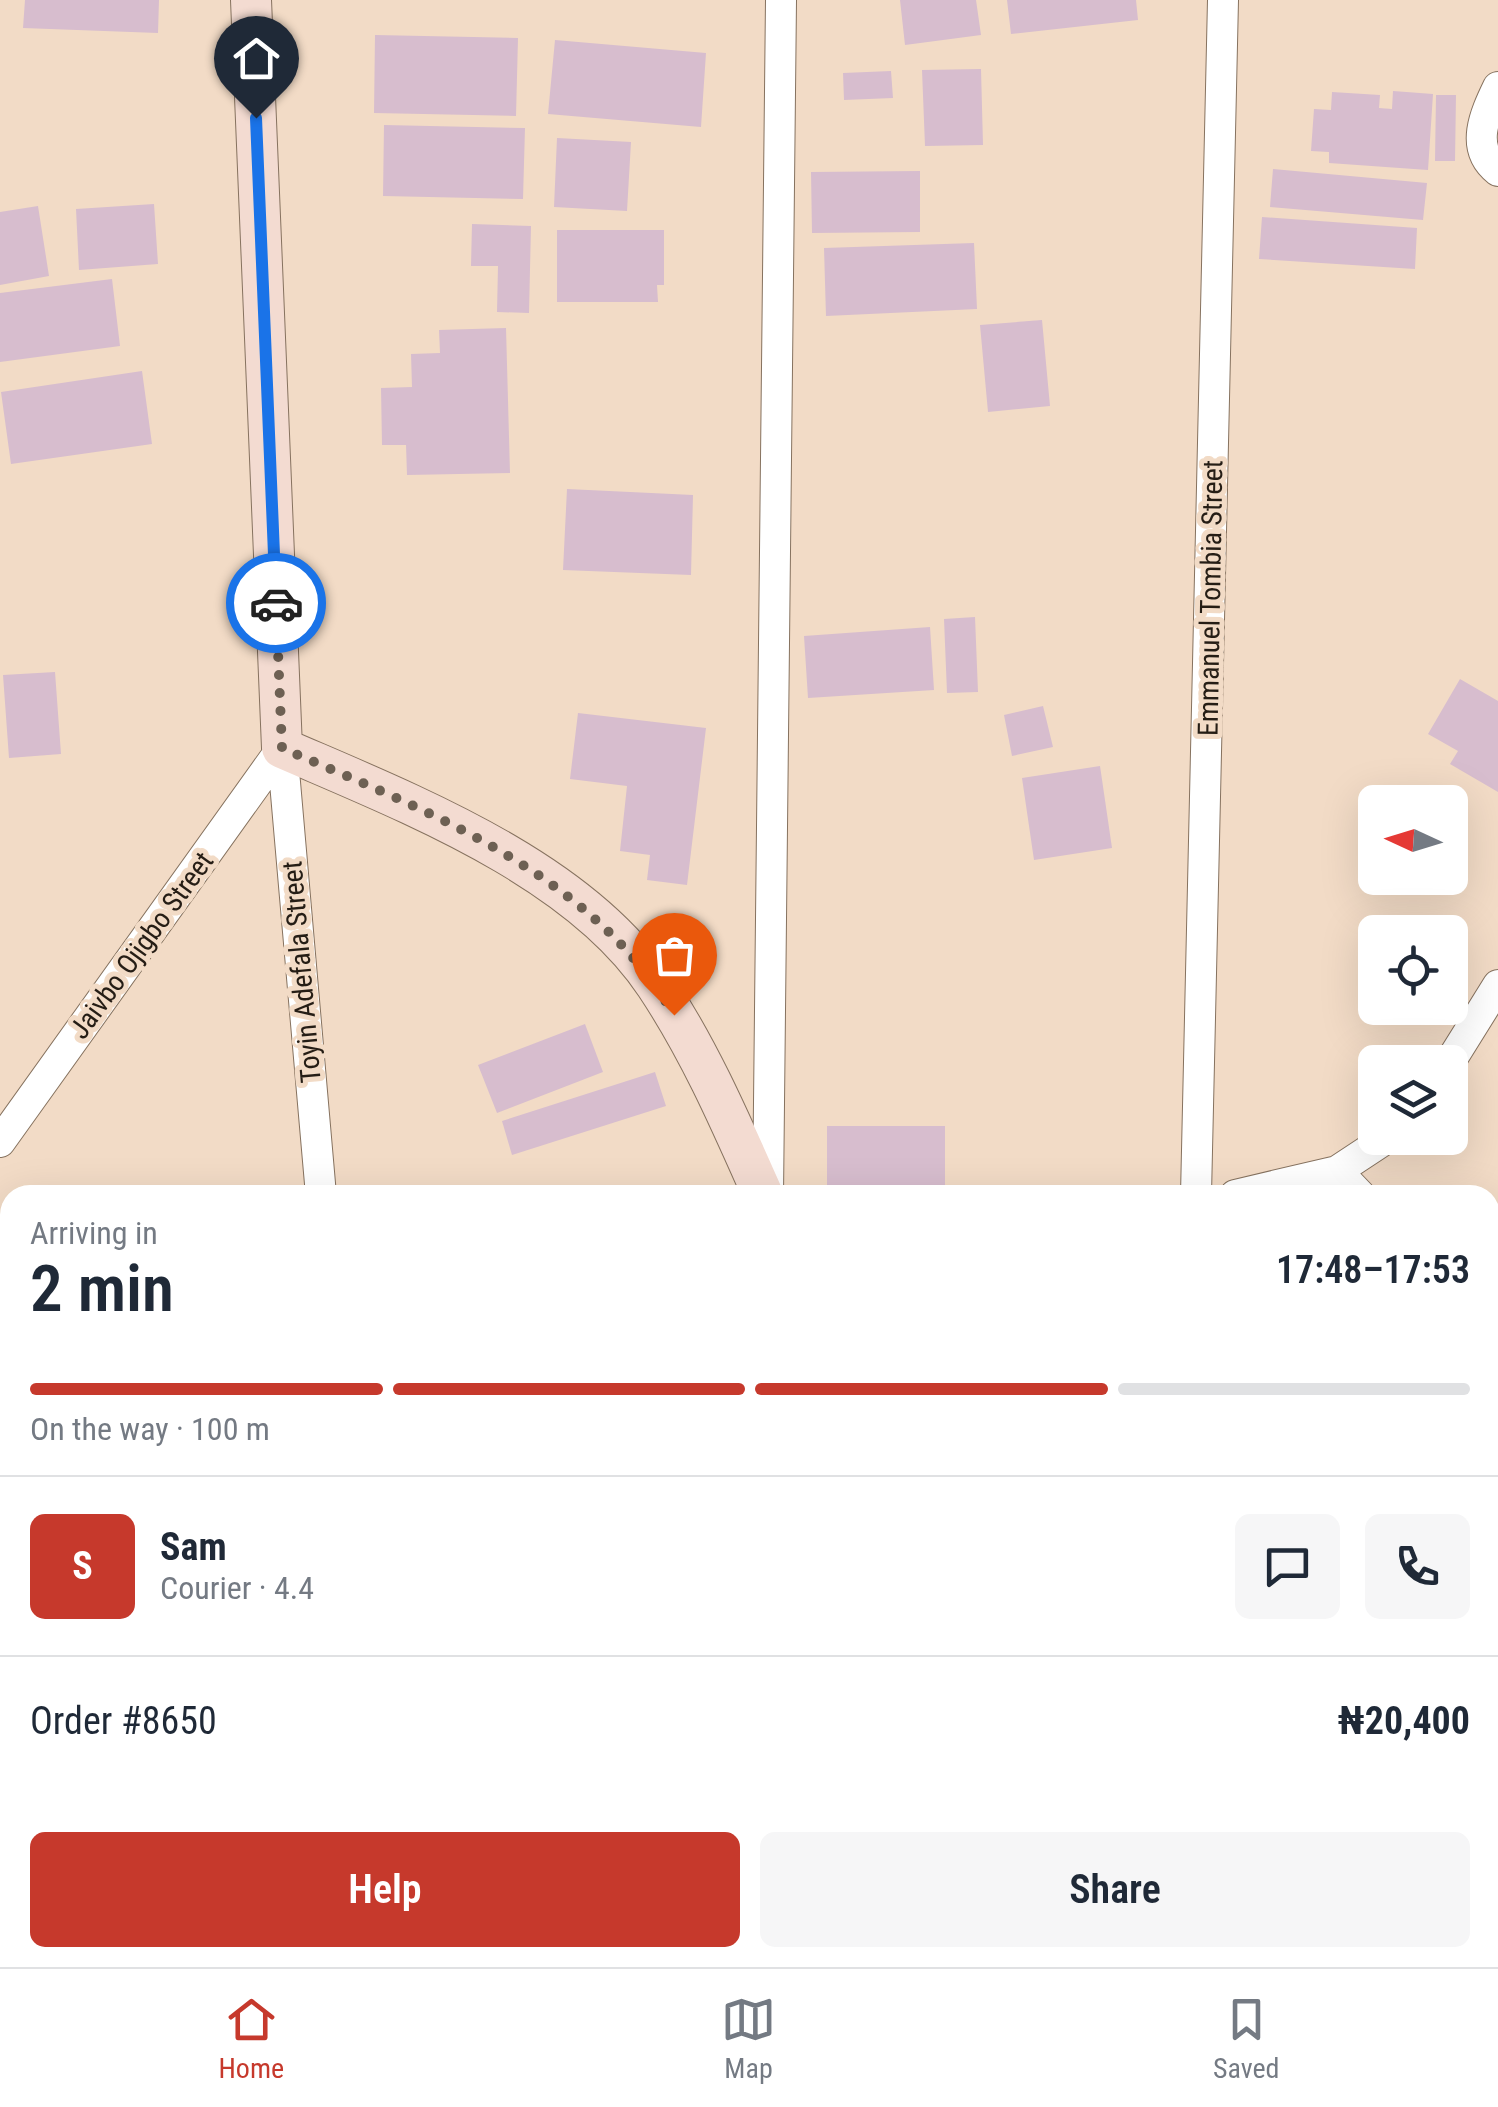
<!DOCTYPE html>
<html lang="en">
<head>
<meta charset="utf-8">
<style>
	:root { --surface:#fff; --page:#f6f6f7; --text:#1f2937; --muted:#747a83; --line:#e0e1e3; --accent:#c6392c }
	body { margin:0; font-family:"Roboto Condensed",sans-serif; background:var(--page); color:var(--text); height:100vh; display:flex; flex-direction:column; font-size:38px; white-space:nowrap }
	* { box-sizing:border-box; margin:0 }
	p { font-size:32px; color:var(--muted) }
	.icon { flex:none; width:55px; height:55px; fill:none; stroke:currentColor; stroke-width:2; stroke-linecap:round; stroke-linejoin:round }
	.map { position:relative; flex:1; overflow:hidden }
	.sheet { position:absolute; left:0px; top:1185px; width:1500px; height:782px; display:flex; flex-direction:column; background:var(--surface); border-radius:30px 30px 0 0; box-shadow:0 10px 40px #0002 }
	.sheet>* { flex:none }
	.needle { width:65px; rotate:274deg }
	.controls { position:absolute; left:1358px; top:785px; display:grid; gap:20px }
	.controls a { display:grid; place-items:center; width:110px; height:110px; border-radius:15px; background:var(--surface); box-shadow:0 10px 40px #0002; font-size:50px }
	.pin { position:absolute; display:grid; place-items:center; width:85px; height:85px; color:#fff; margin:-102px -42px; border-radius:50% 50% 50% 0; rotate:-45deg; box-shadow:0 0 10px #0007 }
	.pin .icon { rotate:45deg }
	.courier { position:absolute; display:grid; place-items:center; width:100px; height:100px; margin:-50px; border:8px solid #1a73e8; border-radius:50%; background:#fff; color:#222; box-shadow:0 2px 12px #0007 }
	.overview em { font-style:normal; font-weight:600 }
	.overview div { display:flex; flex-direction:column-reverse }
	.overview { display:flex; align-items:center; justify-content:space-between; height:170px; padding:0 30px }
	h1 { font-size:65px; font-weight:600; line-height:75px }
	.bar { display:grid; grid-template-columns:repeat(4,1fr); gap:15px 10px; align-content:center; height:120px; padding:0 30px }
	.bar i { height:12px; border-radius:8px; background:var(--line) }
	.bar .active { background:var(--accent) }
	.bar p { grid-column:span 4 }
	.line { display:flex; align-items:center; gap:25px; padding:0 30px; border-top:2px solid var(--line) }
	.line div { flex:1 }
	.round { display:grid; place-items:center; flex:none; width:105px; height:105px; border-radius:15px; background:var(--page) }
	.cta { display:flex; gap:20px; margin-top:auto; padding:20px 30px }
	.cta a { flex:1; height:115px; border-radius:15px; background:var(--accent); color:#fff; font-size:40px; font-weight:600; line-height:115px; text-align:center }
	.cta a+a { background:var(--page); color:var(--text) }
	.tab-bar { display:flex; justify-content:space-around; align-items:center; height:140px; border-top:2px solid var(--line); background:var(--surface); font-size:28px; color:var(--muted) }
	.tab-bar a { display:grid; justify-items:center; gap:5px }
	.tab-bar .active { color:var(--accent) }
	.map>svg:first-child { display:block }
	.building { fill:#d7bdce }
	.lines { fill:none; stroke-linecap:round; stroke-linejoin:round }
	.street-casing { stroke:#86725f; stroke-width:32 }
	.secondary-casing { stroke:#86725f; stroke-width:42 }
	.street { stroke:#fff; stroke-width:30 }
	.secondary { stroke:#f3dbd1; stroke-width:40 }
	.done { stroke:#6d6053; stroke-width:10; stroke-dasharray:0 18 }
	.route { stroke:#1a73e8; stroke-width:12 }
	.labels { text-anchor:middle; stroke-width:10; stroke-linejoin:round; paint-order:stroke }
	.street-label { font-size:28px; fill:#251d15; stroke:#f2dbc6 }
</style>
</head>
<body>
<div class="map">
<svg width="1498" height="1967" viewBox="0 0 1498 1967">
	<rect width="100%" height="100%" fill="#f2dbc6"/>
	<path class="building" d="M25 0H159L158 33 23 28Z
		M900 0H976L981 35 905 45Z
		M1007 0H1136L1138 20 1011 34Z
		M375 35 518 38 516 116 374 113Z
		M555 40 706 53 701 127 548 114Z
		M981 69 983 145 925 146 922 70Z
		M891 71 893 98 844 100 843 73Z
		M1393 91 1433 94 1428 170 1329 163V152L1311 151 1314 109 1331 110 1332 92 1380 95 1379 108 1392 109Z
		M1436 95H1456L1455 161H1435Z
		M384 125 525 128 523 199 383 196Z
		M557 138 631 142 627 211 554 207Z
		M1273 169 1427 183 1423 220 1270 207Z
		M920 171V232L812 233 811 172Z
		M154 204 158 264 79 270 76 209Z
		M38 206 49 276 0 285V212Z
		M1262 217 1417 228 1415 269 1259 259Z
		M472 224 531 226 529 313 497 312 498 266H471Z
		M557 230H664V285H657L658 302H557Z
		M974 243 977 309 826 316 824 248Z
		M112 279 120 346 0 362V293Z
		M1042 320 1050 406 988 412 980 325Z
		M506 328 510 473 407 475 406 445H382L381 388 412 387 411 354 440 353 439 330Z
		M142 371 152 444 11 464 1 392Z
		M567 489 693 495 691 575 563 570Z
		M975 617 978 692 947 693 944 619Z
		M930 627 934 690 808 698 804 636Z
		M55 672 61 754 9 758 3 675Z
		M1460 679 1498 701V792L1450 764 1458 751 1428 734Z
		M1043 706 1053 747 1012 756 1004 715Z
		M578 713 706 728 687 885 647 880 650 855 620 851 627 786 570 779Z
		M1100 766 1112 848 1034 860 1022 778Z
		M585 1024 603 1072 497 1113 478 1065Z
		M655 1072 666 1106 512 1155 502 1121Z
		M827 1126H945V1188H827Z
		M0 1554H10V1622L0 1621Z
		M10 1794V1880H9L0 1845V1796Z
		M510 1958H535V1967H509Z"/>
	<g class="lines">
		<g class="street-casing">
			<path id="street" d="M1498 87C1485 114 1469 148 1498 171
				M282 748 321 1195
				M1450 1062 1498 985
				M0 1142 282 748
				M1337 1171 1360 1195
				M768 1195 781 0
				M1196 1195 1223 0
				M1235 1195 1337 1171 1387 1138
				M1490 1334 1498 1343
				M1490 1760 1498 1761
				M330 1958V1967"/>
		</g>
		<g class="secondary-casing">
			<path id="secondary" d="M251 0 282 748C406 802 579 868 656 985 700 1051 731 1123 763 1195
				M959 1958 961 1967"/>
		</g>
		<use href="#street" class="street"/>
		<use href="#secondary" class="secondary"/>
	</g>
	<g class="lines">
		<path class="done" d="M276 603 282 748C426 811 591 872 674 1015"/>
		<path class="route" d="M256 118 276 603"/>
	</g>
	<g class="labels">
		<g class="street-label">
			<text transform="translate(1210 598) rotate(-89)" y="10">Emmanuel Tombia Street</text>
			<text transform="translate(141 945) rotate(-54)" y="10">Jaivbo Ojigbo Street</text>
			<text transform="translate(301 972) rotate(-95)" y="10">Toyin Adefala Street</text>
		</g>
	</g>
</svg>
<div class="controls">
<a><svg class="needle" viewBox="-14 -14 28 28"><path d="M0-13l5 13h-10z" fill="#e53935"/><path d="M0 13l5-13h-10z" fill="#747a83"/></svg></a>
<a><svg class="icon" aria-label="locate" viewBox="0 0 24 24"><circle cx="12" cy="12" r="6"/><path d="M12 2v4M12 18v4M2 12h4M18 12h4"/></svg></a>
<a><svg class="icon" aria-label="layers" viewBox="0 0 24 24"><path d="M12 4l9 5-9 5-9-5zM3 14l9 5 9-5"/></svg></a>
</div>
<div class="pin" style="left:674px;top:1015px;background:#ea580c"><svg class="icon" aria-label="bag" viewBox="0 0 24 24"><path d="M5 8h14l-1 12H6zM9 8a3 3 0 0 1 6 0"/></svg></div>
<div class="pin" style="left:256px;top:118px;background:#1f2937"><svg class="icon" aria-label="home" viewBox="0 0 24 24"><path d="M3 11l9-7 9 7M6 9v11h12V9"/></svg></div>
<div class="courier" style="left:276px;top:603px"><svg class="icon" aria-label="car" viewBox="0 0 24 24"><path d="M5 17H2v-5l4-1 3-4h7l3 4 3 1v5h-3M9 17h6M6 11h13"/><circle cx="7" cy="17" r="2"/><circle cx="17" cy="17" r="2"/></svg></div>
<section class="sheet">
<div class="overview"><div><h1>2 min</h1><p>Arriving in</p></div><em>17:48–17:53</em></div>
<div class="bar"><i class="active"></i><i class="active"></i><i class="active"></i><i></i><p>On the way · 100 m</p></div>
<div class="line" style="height:180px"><b class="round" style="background:var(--accent);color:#fff">S</b><div><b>Sam</b><p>Courier · 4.4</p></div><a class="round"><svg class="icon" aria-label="chat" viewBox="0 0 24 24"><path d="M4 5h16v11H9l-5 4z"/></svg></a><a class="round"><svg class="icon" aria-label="phone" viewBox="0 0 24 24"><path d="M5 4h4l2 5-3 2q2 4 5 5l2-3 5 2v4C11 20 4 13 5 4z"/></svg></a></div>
<div class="line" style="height:130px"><div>Order #8650</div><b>₦20,400</b></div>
<div class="cta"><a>Help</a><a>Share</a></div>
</section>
</div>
<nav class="tab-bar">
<a class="active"><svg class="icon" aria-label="home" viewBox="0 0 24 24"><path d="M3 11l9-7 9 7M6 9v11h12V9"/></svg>Home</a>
<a><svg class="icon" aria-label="map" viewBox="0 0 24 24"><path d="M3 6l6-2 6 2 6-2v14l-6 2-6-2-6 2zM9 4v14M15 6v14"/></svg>Map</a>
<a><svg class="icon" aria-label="saved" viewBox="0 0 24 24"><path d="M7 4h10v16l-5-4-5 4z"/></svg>Saved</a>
</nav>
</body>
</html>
